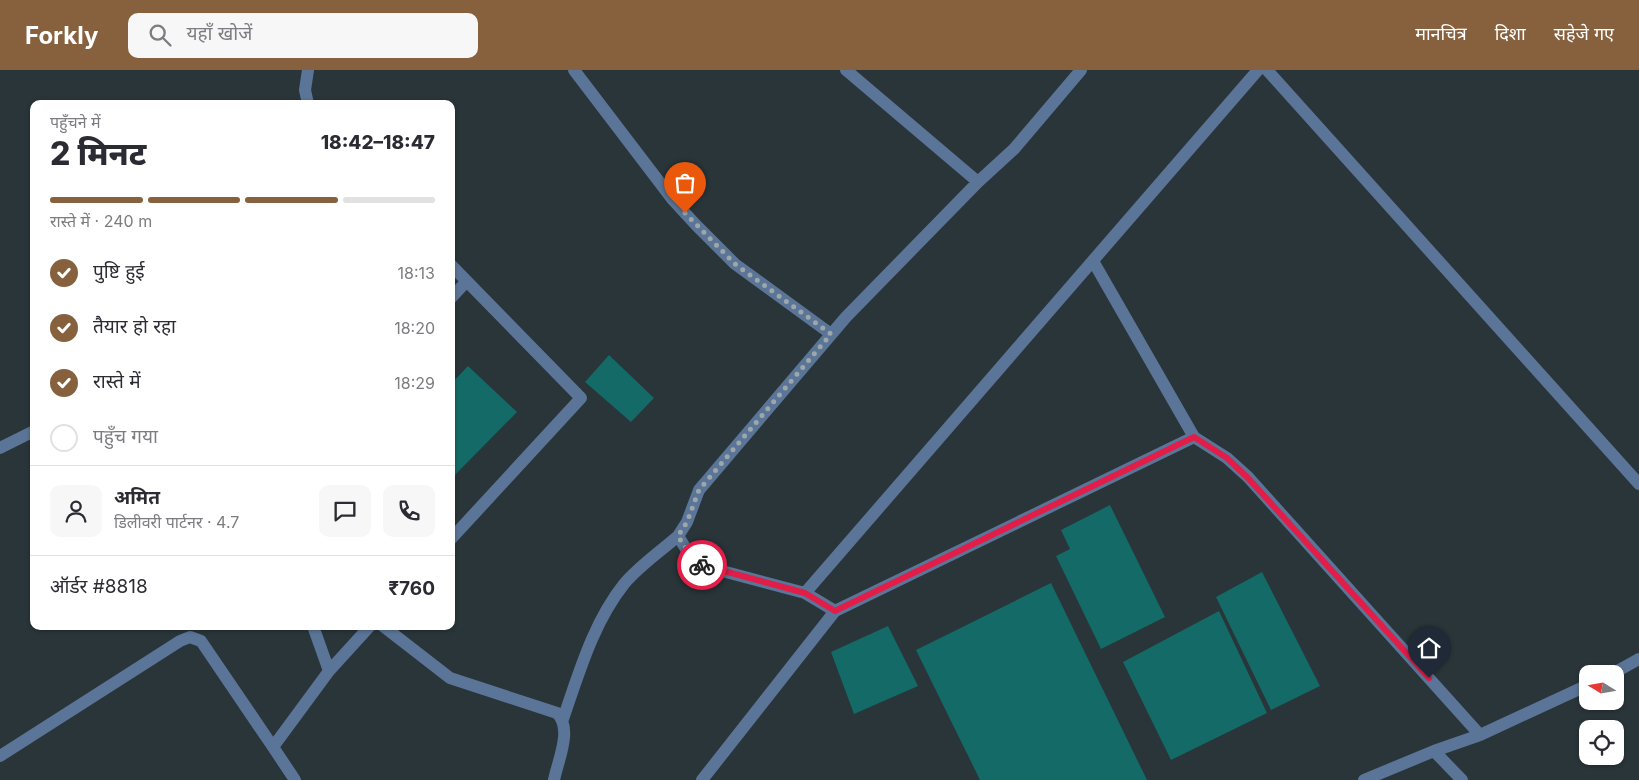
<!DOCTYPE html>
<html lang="hi">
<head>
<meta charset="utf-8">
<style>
	:root { --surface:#fff; --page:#f7f7f7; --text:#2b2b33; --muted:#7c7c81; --line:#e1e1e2; --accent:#87603d }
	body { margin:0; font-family:Inter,"Noto Sans Devanagari",sans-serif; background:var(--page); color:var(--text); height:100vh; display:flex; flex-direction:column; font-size:19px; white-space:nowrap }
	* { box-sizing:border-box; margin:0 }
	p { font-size:16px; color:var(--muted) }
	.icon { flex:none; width:28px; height:28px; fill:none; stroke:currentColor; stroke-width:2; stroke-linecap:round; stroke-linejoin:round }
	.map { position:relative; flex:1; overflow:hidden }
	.panel { position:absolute; left:30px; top:30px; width:425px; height:530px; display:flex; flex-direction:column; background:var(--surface); border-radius:10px; box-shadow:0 1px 4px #0004 }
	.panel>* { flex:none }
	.needle { width:32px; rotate:281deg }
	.controls { position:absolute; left:1579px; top:595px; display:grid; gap:10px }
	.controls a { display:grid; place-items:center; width:45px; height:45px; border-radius:10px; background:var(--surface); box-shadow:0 1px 4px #0004; font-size:25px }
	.pin { position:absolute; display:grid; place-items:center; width:42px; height:42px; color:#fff; margin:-51px -21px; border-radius:50% 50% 50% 0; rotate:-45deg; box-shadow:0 0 5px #0007 }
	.pin .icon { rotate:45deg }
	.courier { position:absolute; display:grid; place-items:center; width:50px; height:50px; margin:-25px; border:4px solid #e11d48; border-radius:50%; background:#fff; color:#222; box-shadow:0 1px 6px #0007 }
	.overview em { font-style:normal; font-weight:800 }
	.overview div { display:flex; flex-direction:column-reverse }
	.overview { display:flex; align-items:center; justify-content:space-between; height:85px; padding:0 20px }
	h1 { font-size:32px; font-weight:800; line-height:38px }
	.bar { display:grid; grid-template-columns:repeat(4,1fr); gap:8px 5px; align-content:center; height:60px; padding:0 20px }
	.bar i { height:6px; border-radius:4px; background:var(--line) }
	.bar .current { background:var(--accent) }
	.bar p { grid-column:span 4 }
	.line { display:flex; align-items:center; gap:12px; padding:0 20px; border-top:1px solid var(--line) }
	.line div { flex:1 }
	.round { display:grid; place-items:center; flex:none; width:52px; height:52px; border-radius:10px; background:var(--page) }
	ol { padding:0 20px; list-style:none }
	li { display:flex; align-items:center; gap:15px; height:55px }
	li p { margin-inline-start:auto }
	li .icon { padding:5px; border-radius:50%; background:var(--accent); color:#fff; stroke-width:4 }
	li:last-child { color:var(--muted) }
	li i { width:28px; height:28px; border:2px solid var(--line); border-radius:50% }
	header { display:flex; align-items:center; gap:30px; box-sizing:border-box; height:70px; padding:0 25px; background:var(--accent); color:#fff }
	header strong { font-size:24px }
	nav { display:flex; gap:28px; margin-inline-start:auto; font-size:18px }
	.search { width:350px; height:45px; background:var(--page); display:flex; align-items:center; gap:12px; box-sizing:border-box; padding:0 18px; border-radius:10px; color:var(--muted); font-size:19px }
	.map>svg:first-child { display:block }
	.building { fill:#136a67 }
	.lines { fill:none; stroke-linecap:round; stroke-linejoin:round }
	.minor { stroke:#5a7597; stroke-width:12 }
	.done { stroke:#9da7a9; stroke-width:5; stroke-dasharray:0 9 }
	.route { stroke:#e11d48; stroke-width:6 }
</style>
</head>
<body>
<header>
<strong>Forkly</strong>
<div class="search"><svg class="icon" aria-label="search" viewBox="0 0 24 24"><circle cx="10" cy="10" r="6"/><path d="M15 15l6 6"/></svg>यहाँ खोजें</div>
<nav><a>मानचित्र</a><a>दिशा</a><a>सहेजे गए</a></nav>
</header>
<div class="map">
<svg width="1639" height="710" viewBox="0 0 1639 710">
	<rect width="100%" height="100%" fill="#293539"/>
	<path class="building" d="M609 285 654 328 631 352 585 312Z
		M468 296 517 342 451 409V314Z
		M1110 435 1165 547 1101 579 1056 486 1070 479 1061 460Z
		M1262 502 1320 616 1271 640 1216 527Z
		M1051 513 1147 710H980L916 580Z
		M1219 541 1267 643 1171 690 1123 592Z
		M888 556 918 616 854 644 831 582Z"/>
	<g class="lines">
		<path class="minor" d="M308 0 305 20 308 34
			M574 0 673 130 696 155 735 194 831 264
			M846 0 978 112
			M1267 0 1639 414
			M1093 191 1194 367 1227 388 1248 407 1480 665
			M451 195 581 328 451 469
			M451 228 466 212
			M0 378 34 361
			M805 523 1258 0
			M835 541 1194 367
			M313 556 329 601
			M383 556 450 608 557 643C573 659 558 690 554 710
			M1612 604 1639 589
			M563 649C579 603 593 553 624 514 639 496 661 481 678 466
			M1434 681 1462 710
			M0 686 180 571 190 567 201 571 273 677
			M295 710 273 677 329 601 370 556
			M702 710 835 541 805 523 707 497 693 490 678 466 687 452 699 420 846 247 978 112 1014 79 1081 0
			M1364 710 1434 681 1480 665 1588 615"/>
	</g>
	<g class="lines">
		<path class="done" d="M685 143 735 194 831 264 699 420 687 452 678 466 693 490 702 495"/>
		<path class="route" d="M702 495 805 523 835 541 1194 367 1227 388 1248 408 1429 608"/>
	</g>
</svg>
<div class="controls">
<a><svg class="needle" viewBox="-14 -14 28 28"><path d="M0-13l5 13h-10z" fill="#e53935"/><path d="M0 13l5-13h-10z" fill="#7c7c81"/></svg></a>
<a><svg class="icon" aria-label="locate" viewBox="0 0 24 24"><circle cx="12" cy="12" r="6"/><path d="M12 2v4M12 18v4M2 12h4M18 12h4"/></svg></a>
</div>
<div class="pin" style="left:685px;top:143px;background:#ea580c"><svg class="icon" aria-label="bag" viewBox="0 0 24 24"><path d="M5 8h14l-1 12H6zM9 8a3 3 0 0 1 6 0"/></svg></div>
<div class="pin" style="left:1429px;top:608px;background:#1f2937"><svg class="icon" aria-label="home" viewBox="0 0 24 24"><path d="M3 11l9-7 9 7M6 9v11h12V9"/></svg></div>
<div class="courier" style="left:702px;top:495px"><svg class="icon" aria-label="bike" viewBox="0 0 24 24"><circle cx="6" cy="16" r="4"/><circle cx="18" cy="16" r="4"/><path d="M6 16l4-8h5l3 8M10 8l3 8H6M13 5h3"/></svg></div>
<section class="panel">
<div class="overview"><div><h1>2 मिनट</h1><p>पहुँचने में</p></div><em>18:42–18:47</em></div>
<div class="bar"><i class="current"></i><i class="current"></i><i class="current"></i><i></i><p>रास्ते में · 240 m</p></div>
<ol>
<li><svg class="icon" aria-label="check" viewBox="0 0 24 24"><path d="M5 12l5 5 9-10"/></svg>पुष्टि हुई<p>18:13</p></li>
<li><svg class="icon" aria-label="check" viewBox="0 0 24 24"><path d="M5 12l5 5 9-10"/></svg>तैयार हो रहा<p>18:20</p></li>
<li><svg class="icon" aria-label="check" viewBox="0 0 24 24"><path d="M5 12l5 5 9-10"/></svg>रास्ते में<p>18:29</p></li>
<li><i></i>पहुँच गया</li>
</ol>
<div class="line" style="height:90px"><a class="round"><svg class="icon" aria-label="person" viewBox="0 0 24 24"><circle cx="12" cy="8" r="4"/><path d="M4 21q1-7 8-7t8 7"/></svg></a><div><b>अमित</b><p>डिलीवरी पार्टनर · 4.7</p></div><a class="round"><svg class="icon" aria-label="chat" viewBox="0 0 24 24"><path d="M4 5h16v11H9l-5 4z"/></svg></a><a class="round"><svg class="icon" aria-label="phone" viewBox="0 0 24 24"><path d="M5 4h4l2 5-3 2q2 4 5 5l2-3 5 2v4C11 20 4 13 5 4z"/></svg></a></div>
<div class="line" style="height:65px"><div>ऑर्डर #8818</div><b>₹760</b></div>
</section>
</div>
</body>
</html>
